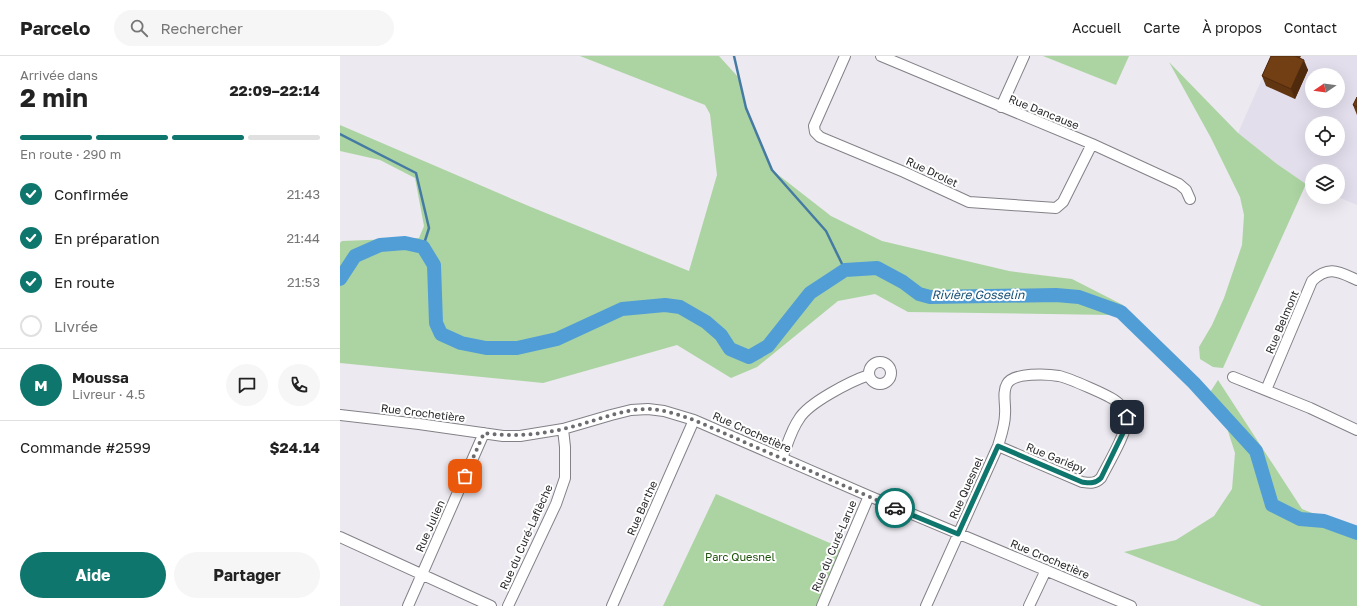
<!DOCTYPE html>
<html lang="fr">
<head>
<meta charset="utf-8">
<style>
	:root { --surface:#fff; --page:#f6f6f6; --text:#222; --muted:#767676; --line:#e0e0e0; --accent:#0f766e }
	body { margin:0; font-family:"Golos Text",sans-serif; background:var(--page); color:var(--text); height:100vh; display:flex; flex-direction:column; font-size:15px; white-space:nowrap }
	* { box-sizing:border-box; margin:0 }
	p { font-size:13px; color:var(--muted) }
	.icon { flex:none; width:22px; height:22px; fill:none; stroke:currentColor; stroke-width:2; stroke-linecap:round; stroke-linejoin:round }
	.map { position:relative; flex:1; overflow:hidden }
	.side { display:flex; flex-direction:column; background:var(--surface); width:340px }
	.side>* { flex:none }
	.needle { width:26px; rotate:257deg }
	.tools { position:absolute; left:965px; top:12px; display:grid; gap:8px }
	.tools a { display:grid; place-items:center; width:40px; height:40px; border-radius:50%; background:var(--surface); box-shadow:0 4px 16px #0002; font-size:20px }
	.pin { position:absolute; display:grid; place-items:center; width:34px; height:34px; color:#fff; margin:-17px; border-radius:8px; box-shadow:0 2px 6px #0006 }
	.courier { position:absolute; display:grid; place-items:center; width:40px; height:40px; margin:-20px; border:3px solid #0f766e; border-radius:50%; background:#fff; color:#222; box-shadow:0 1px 5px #0007 }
	.headline em { font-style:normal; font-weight:700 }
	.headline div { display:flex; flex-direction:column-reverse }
	.headline { display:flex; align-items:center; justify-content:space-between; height:68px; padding:0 20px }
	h1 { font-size:26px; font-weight:700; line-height:30px }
	.bar { display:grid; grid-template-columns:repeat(4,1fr); gap:6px 4px; align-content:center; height:48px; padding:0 20px }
	.bar i { height:5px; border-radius:3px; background:var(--line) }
	.bar .current { background:var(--accent) }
	.bar p { grid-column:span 4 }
	.line { display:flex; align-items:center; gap:10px; padding:0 20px; border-top:1px solid var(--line) }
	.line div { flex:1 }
	.round { display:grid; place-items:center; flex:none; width:42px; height:42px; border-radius:21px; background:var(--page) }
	ol { padding:0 20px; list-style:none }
	li { display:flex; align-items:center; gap:12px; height:44px }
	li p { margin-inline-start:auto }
	li .icon { padding:4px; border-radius:50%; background:var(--accent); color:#fff; stroke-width:4 }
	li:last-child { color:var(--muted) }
	li i { width:22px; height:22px; border:2px solid var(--line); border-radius:50% }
	.cta { display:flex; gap:8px; margin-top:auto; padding:8px 20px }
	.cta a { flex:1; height:46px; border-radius:24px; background:var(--accent); color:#fff; font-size:16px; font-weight:700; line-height:46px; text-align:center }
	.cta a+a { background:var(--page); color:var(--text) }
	header { display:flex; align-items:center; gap:24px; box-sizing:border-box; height:56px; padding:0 20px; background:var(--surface); border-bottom:1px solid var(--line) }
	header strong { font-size:19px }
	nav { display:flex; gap:22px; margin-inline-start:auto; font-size:14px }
	.search { width:280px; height:36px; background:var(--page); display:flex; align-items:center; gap:10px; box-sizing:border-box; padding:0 14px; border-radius:22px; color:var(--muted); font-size:15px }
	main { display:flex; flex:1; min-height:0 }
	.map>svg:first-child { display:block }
	.built { fill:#e3deec; fill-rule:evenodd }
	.green { fill:#acd4a2 }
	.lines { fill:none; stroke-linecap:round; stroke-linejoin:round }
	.stream { stroke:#457ba3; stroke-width:2.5 }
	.river { stroke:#519ed7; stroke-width:14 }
	.minor-casing { stroke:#838187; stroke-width:12 }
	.minor { stroke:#fff; stroke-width:10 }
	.wall { fill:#623511 }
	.shaded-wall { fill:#502b0e }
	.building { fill:#723e14; stroke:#502b0e }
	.done { stroke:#6d6c70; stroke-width:4; stroke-dasharray:0 7.2 }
	.route { stroke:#0f766e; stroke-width:5 }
	.labels { text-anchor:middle; stroke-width:4; stroke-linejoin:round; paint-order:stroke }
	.street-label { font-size:11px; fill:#29282b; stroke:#fff }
	.park-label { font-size:11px; fill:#1d530b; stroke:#fff }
	.water-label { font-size:12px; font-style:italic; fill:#154f75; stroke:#fff }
</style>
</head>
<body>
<header>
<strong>Parcelo</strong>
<div class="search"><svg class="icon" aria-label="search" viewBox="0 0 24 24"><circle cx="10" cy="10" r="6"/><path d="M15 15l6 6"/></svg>Rechercher</div>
<nav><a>Accueil</a><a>Carte</a><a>À propos</a><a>Contact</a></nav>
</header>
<main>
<section class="side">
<div class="headline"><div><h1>2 min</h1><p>Arrivée dans</p></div><em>22:09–22:14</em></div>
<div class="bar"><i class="current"></i><i class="current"></i><i class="current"></i><i></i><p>En route · 290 m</p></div>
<ol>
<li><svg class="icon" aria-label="check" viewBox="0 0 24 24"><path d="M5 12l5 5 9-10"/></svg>Confirmée<p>21:43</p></li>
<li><svg class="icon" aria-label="check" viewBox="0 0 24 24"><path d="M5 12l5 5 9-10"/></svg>En préparation<p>21:44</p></li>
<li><svg class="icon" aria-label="check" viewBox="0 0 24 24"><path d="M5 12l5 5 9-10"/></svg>En route<p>21:53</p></li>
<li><i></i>Livrée</li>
</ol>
<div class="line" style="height:72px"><b class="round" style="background:var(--accent);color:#fff">M</b><div><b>Moussa</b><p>Livreur · 4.5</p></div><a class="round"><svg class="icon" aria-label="chat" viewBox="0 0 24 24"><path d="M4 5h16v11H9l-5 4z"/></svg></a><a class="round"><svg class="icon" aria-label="phone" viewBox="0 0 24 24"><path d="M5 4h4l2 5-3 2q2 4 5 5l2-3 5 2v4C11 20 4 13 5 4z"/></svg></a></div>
<div class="line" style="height:52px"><div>Commande #2599</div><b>$24.14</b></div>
<div class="cta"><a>Aide</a><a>Partager</a></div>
</section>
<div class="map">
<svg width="1017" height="550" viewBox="0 0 1017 550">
	<rect width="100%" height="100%" fill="#ece9f0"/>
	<path class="built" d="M932 0H1017V149L998 141V115H972V130L966 128 937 108 898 77ZM972 19H998V45H972ZM972 67H998V93H972Z"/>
	<path class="green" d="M240 0H379L399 22 406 52 432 114 491 160 542 185 669 215 732 223 783 249 781 256 772 259 568 256 535 238 498 245 417 311 391 322 337 289 203 327 0 307V187L2 185 79 182 84 170 75 122 40 104 0 95V69L191 151 349 215 377 119 370 58 365 49Z
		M703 0H789L776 29Z
		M829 6 898 77 937 108 966 128 883 312 873 311 860 303 859 291 872 269 884 242 902 189 904 159 900 141 871 82Z
		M878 324 962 453 1017 475V550H922L784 496 836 484 874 460 892 433 895 397 887 372 867 341Z
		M376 438 506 494 482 550H323Z"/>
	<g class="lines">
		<path class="stream" d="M394 0 406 52 432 114 486 175 505 214
			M0 78 76 117 89 172 83 191"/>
		<path class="river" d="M0 223 15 200 40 189 65 187 83 191 94 209 96 267 101 278 121 287 146 292H177L217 283 282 253 325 249 340 251 366 266 381 279 390 293 409 301 428 290 470 237 505 214 537 212 563 226 579 238 590 241 716 239 739 241 781 256 854 327 916 395 932 449 960 463 984 465 1017 477"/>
		<g class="minor-casing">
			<path id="minor" d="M505 0 474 70 475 76 480 81 564 116 629 146 716 152 723 146 752 88
				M541 0 752 88 839 128 846 134 850 143
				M661 51 684 0
				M529 317a11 11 0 1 1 22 0a11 11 0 1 1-22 0Z
				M893 321 970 352 1017 374
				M926 334 972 225C989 209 999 216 1017 224
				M0 359 79 368 163 380H180L223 373 271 359 291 354 308 353 324 355 354 364 529 440 791 550
				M442 402C447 390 451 374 459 363 468 347 511 325 529 319
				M0 481 151 550
				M68 550 144 377
				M168 550 216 448 225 422V391L223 373
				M272 550 354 364
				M482 550 529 440
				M586 550 658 390C661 380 665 369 665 358 666 349 662 336 667 328 673 316 708 318 719 320 728 322 771 340 777 346 781 349 786 355 787 361 789 373 767 410 761 422 755 428 750 427 742 426L658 390
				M689 550 706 514"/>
		</g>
		<use href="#minor" class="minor"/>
	</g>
	<path class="wall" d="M931 0H961L960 2 968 14 955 43 926 30 922 20Z
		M1017 41V59L1013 49Z"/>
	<path class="shaded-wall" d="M964 4 968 14 955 43 951 33Z"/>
	<path class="building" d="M931 0H955L964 4 951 33 922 20Z
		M1017 41V51L1013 49Z"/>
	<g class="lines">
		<path class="done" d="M125 420 144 377C171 381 197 379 223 373 251 367 277 354 306 353 323 353 339 359 354 364L555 452"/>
		<path class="route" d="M555 452 618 478 658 390 742 426C750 427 755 428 761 422L786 371 787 361"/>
	</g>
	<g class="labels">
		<g class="street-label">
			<text transform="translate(704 56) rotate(22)" y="4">Rue Dancause</text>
			<text transform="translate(592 116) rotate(25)" y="4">Rue Drolet</text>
			<text transform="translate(942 266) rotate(-67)" y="4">Rue Belmont</text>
			<text transform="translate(83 357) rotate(7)" y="4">Rue Crochetière</text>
			<text transform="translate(412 376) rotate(24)" y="4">Rue Crochetière</text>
			<text transform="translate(716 402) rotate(22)" y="4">Rue Gariépy</text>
			<text transform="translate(626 432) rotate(-66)" y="4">Rue Quesnel</text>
			<text transform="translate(302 452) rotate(-66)" y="4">Rue Barthe</text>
			<text transform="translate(90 470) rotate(-66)" y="4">Rue Julien</text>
			<text transform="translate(186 481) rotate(-66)" y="4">Rue du Curé-Laflèche</text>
			<text transform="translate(494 490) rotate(-67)" y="4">Rue du Curé-Larue</text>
			<text transform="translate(710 503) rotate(23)" y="4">Rue Crochetière</text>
		</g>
		<g class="park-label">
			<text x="400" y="505">Parc Quesnel</text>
		</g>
		<g class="water-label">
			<text x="638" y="243">Rivière Gosselin</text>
		</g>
	</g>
</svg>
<div class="tools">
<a><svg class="needle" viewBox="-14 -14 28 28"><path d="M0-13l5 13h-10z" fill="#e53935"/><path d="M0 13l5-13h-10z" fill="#767676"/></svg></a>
<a><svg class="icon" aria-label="locate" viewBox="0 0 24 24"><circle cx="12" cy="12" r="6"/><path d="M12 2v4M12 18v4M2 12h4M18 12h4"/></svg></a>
<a><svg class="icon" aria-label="layers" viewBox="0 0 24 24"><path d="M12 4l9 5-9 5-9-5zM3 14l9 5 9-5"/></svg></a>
</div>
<div class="pin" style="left:125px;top:420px;background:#ea580c"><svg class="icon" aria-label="bag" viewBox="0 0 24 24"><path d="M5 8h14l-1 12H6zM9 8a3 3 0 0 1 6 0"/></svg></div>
<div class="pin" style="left:787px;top:361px;background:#1f2937"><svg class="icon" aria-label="home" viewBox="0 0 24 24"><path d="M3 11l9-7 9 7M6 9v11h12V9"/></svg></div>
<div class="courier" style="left:555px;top:452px"><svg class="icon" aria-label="car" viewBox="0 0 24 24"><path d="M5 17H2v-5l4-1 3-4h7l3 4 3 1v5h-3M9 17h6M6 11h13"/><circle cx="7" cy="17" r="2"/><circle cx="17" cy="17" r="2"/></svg></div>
</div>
</main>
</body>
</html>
